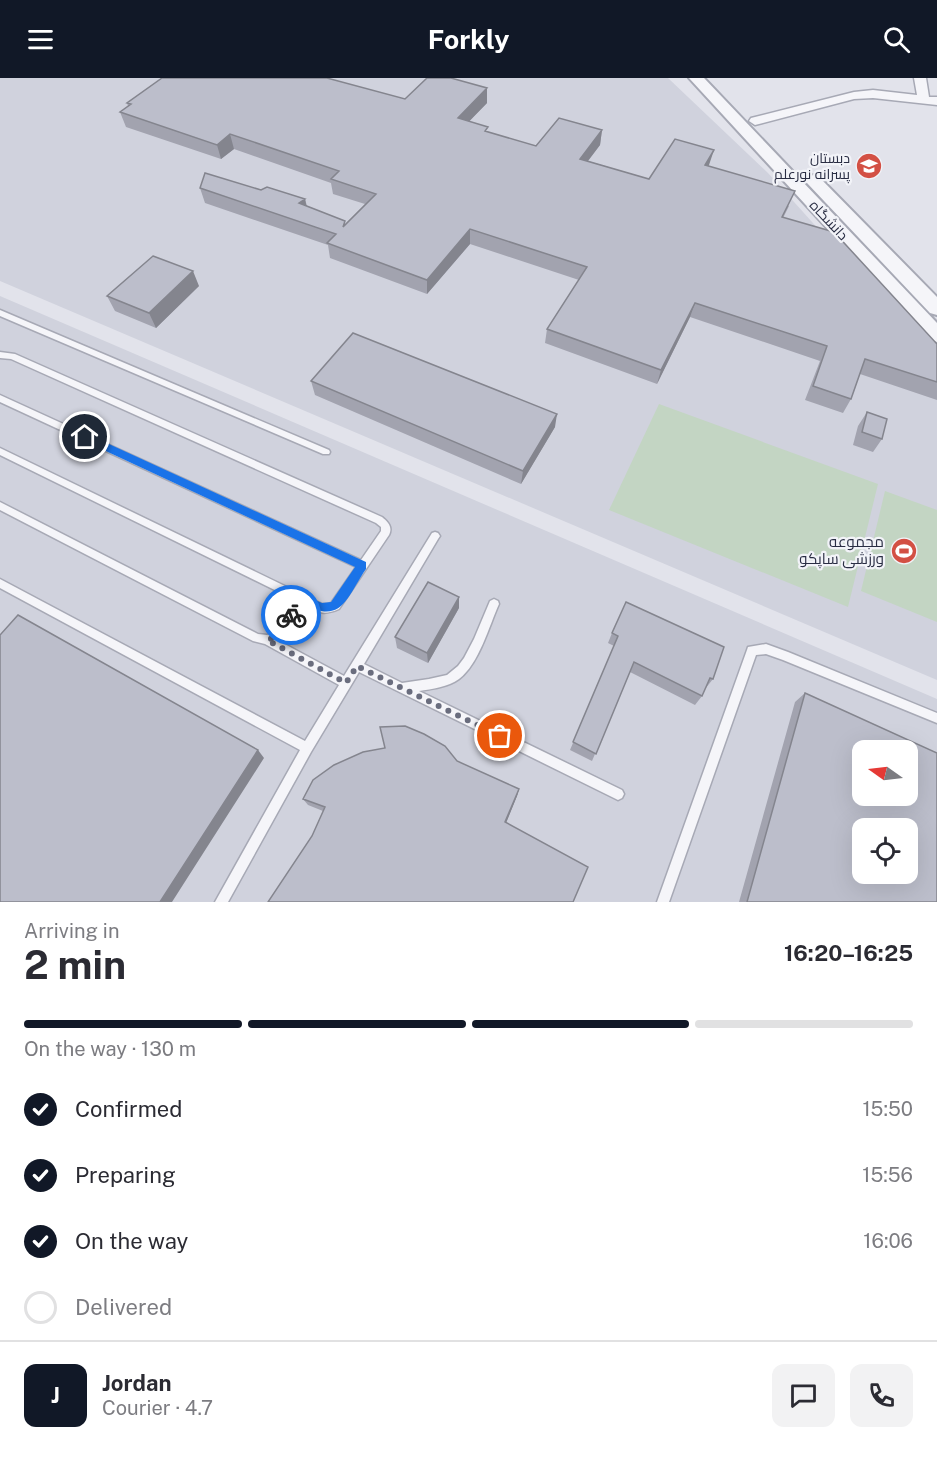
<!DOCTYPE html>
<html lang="en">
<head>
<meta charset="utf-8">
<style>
	:root { --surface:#fff; --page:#f2f2f3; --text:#2b2b33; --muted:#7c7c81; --line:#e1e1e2; --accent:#111827 }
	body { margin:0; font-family:"Public Sans",Cairo,sans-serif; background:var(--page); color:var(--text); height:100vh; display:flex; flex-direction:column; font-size:22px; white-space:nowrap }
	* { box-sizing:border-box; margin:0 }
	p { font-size:20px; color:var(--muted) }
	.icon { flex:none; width:33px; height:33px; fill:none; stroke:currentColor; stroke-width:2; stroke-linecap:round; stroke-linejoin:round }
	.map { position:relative; height:824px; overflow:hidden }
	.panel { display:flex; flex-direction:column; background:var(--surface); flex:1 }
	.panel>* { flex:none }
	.needle { width:39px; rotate:284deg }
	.controls { position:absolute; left:852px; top:662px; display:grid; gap:12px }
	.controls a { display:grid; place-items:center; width:66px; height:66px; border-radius:12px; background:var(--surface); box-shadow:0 6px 24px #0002; font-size:30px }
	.pin { position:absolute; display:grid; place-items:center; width:51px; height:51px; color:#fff; margin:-26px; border:3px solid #fff; border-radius:50%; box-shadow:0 2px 6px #0007 }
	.courier { position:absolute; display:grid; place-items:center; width:60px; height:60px; margin:-30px; border:4px solid #1a73e8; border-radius:50%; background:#fff; color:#222; box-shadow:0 2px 8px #0007 }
	.head em { font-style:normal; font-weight:700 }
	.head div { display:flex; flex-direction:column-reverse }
	.head { display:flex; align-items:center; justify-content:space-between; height:102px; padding:0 24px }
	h1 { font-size:39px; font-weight:700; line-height:45px }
	.bar { display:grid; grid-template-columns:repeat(4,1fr); gap:9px 6px; align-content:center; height:72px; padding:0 24px }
	.bar i { height:8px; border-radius:4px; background:var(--line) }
	.bar .current { background:var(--accent) }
	.bar p { grid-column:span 4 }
	.line { display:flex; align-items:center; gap:15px; padding:0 24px; border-top:2px solid var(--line) }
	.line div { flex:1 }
	.round { display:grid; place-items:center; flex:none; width:63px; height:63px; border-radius:12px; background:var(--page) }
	ol { padding:0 24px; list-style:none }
	li { display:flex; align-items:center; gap:18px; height:66px }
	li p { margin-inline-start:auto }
	li .icon { padding:6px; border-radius:50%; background:var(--accent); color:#fff; stroke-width:4 }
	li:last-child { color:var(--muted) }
	li i { width:33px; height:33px; border:3px solid var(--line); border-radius:50% }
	header { display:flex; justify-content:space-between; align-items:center; height:78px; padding:0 24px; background:var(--accent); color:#fff; font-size:27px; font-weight:700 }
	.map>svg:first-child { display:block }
	.built { fill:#d0d2dd; fill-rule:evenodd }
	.green { fill:#c3d5c3 }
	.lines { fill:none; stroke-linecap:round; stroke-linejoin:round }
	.service-casing { stroke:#a7a9b5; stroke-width:3 }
	.minor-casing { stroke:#a7a9b5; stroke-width:3 }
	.tertiary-casing { stroke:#a7a9b5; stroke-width:4 }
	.service { fill:#f5f5f9; fill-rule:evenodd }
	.minor { fill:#f5f5f9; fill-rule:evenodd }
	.tertiary { fill:#f5f5f9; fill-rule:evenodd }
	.wall { fill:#a2a3af }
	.shaded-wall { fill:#84858e }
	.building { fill:#bcbecb; stroke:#84858e; stroke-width:1.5; fill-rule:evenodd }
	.route { fill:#1a73e8 }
	.done { stroke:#6a6d7e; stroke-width:6; stroke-dasharray:0 10.8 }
	.labels { text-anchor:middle; stroke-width:4.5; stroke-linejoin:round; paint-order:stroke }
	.far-poi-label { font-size:14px; fill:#292d43; stroke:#f2f3f8; text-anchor:end }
	.far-street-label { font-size:14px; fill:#292d43; stroke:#f2f3f8 }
	.poi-label { font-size:15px; fill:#292d43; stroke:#f2f3f8; text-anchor:end }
</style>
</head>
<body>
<header><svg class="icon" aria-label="menu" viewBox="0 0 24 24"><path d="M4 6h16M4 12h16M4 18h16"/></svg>Forkly<svg class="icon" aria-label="search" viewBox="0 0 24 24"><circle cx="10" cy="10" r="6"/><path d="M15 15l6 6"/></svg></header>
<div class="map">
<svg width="937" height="824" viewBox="0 0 937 824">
	<rect width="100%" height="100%" fill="#e2e3eb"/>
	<path class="built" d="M0 0H668L768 95 937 283V602L0 203Z
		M0 218 937 621V824H0ZM862 672H908V717H862ZM862 750H908V795H862Z"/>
	<path class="green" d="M659 326 878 406 848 529 609 432Z
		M885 413 937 432V544L861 513Z"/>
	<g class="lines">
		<g class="service-casing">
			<path id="service" d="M0 232 329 372 330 374 329 376H323L0 238Z
				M0 274 15 276 382 439C388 444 393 449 389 457L339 531C323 538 318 534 304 527L279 563 344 598 432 455 435 454 438 455 440 458 438 461 364 586 402 605 429 601 447 597 458 588 464 580 474 561 490 523 494 521 498 523 499 526C489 548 479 586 459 601 448 609 432 611 419 613L622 712 624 716 622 720 618 722 614 720 359 594 311 674 228 824H215L300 672 0 510V501L305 663 339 607 265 566 253 563 0 432V424L258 556 267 557 274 555 295 522 0 377V370L322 526H328L331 525 356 489 0 324V317L361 482 381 453V449L376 445 11 281 0 280Z
				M766 566 788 574 937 635V645L783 582 766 576 756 577 669 824H657L747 572 748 569Z"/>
		</g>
		<g class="minor-casing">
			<path id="minor" d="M914 0H926L929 19H937V27L873 20 854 21 755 47 749 43 751 40 854 14 873 12 917 17Z"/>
		</g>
		<g class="tertiary-casing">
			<path id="tertiary" d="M689 0H704L937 245V264L930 262Z
				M813 97 819 99 937 219V237L930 235 807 105 805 102Z"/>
		</g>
		<use href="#service" class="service"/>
		<use href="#minor" class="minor"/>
		<use href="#tertiary" class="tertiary"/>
	</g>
	<path class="wall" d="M405 21 487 25 469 43 488 54 536 68 602 52 600 67 588 83 649 101 709 87 708 88 789 128 783 140 937 266V322L860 296 851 321 843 335 805 322 820 283 690 239 657 306 545 265 547 251 579 202 470 166 427 216 330 180 328 167 205 125 200 110 261 112 305 121 307 128 345 143V146L365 126 333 116 331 105 234 71 221 81 126 49 120 34 128 28 127 25Z
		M199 208 156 250 115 233 107 218Z
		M311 303 555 349 521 406 315 317Z
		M867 334 882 361 873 374 853 367 858 348Z
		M459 530 428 585 397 570 395 559Z
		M612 555 713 601 705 611 702 618 695 627 630 594 592 683 570 672 614 568 608 565Z
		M805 615 937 824H739L795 624Z
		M457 683 519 711 517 718 506 745 312 758 323 733 308 727 303 721Z"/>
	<path class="shaded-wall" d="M487 10V25L458 55V40Z
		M602 52 600 67 578 96 580 81Z
		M230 56 234 71 221 81 217 67Z
		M714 72 709 87 700 102 705 87Z
		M305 121 308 136 299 125Z
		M470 151V166L427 216V202Z
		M193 193 199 208 156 250 149 235Z
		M695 225 690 239 657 306 661 292Z
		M557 336 555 349 521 406 523 393Z
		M459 519V530L428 585 427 575Z
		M258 672 264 680 172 824H160Z
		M519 711 517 718 504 750 505 744Z"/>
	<path class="building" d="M162 0H327L405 21 427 0H451L487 10 458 40 488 49 485 53 536 68 559 40 602 52 580 81 649 101 675 61 714 72 705 87 795 113 782 139 834 154 937 266V304L865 281 851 321 813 308 827 268 695 225 661 292 547 251 587 189 470 151 427 202 327 165 336 156 200 110 205 95 261 112 267 109 305 121 299 125 345 143 343 149 376 116 331 101 339 93 230 56 217 67 120 34 131 26 127 25Z
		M153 178 193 193 149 235 107 218Z
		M353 255 557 336 523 393 311 303Z
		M867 334 887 341 882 361 862 354Z
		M428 504 459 519 427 575 395 559Z
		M626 524 724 569 713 601 710 600 702 618 634 584 596 676 573 664 618 558 612 555Z
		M18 537 258 672 160 824H0V557Z
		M805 615 937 675V824H747ZM862 672H908V717H862ZM862 750H908V795H862Z
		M405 648 424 656 445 668 457 683 519 711 505 744 588 789 573 824H268L312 758 325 729 303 721 313 702 334 687 363 674 385 670 380 649Z"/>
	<path class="route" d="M85 355 366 484V491C346 520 343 546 304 527L295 540H288C285 533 295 519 302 516L322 525 331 524 355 489 82 362V357Z"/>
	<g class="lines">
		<path class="done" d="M291 537 277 559 267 562 346 605 357 588 500 658"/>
	</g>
	<defs>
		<g id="school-disc" transform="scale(1.35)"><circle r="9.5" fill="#d35044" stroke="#f2f3f8"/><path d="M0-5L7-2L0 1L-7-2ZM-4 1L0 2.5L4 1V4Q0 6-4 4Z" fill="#fff"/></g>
		<g id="stadium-disc" transform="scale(1.35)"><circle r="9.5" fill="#d35044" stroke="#f2f3f8"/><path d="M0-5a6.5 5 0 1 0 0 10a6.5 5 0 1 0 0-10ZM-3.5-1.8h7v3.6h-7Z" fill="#fff"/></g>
	</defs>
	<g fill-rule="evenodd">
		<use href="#school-disc" x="869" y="88"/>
		<use href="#stadium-disc" x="904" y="473"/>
	</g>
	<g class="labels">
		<g class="far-poi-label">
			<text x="850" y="85">دبستان<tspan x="850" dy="16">پسرانه نورعلم</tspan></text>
		</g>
		<g class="far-street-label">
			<text transform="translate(829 142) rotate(47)" y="5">دانشگاه</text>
		</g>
		<g class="poi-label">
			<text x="884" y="469">مجموعه<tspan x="884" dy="17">ورزشی ساپکو</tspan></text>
		</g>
	</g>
</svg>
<div class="controls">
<a><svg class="needle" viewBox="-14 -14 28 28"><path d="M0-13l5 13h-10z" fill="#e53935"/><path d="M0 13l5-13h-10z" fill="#7c7c81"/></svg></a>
<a><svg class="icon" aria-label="locate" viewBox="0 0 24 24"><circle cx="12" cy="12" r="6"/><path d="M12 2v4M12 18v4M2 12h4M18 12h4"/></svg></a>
</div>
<div class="pin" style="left:500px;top:658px;background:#ea580c"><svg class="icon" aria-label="bag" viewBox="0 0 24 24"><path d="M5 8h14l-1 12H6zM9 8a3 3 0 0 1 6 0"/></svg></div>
<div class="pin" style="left:85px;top:359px;background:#1f2937"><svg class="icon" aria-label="home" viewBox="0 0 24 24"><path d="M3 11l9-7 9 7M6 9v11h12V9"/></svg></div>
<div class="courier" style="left:291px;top:537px"><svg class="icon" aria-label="bike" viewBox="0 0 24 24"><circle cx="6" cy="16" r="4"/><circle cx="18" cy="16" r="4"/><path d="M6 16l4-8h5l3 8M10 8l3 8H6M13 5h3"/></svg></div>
</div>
<section class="panel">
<div class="head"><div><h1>2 min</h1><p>Arriving in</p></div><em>16:20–16:25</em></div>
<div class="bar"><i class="current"></i><i class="current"></i><i class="current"></i><i></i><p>On the way · 130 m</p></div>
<ol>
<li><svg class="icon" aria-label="check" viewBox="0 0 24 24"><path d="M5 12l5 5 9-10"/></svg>Confirmed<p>15:50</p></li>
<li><svg class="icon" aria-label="check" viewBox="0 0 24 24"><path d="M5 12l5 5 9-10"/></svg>Preparing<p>15:56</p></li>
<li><svg class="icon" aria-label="check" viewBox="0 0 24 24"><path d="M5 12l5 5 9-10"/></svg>On the way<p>16:06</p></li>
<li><i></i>Delivered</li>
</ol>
<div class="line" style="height:108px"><b class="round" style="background:var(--accent);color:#fff">J</b><div><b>Jordan</b><p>Courier · 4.7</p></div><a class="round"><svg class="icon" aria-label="chat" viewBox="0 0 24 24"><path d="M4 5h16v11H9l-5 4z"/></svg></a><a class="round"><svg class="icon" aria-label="phone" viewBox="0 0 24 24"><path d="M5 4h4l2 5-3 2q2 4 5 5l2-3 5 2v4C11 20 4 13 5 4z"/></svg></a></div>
</section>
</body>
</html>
